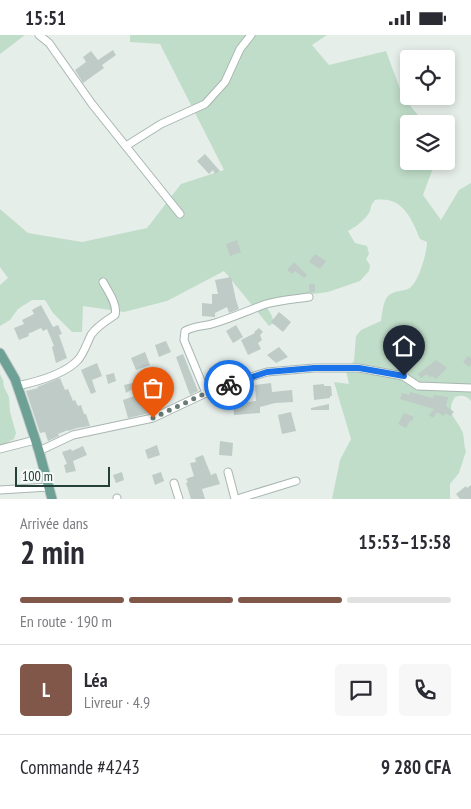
<!DOCTYPE html>
<html lang="fr">
<head>
<meta charset="utf-8">
<style>
	:root { --surface:#fff; --page:#f7f7f7; --text:#2b2b33; --muted:#7c7c81; --line:#e1e1e2; --accent:#81574a }
	body { margin:0; font-family:"PT Sans Narrow",sans-serif; background:var(--page); color:var(--text); height:100vh; display:flex; flex-direction:column; font-size:19px; white-space:nowrap }
	* { box-sizing:border-box; margin:0 }
	p { font-size:16px; color:var(--muted) }
	.icon { flex:none; width:28px; height:28px; fill:none; stroke:currentColor; stroke-width:2; stroke-linecap:round; stroke-linejoin:round }
	.map { position:relative; height:464px; overflow:hidden }
	.drawer { display:flex; flex-direction:column; background:var(--surface); flex:1 }
	.drawer>* { flex:none }
	.tools { position:absolute; left:400px; top:15px; display:grid; gap:10px }
	.tools a { display:grid; place-items:center; width:55px; height:55px; border-radius:5px; background:var(--surface); box-shadow:0 2px 8px #0003; font-size:25px }
	.scale { position:absolute; left:15px; bottom:12px; width:95px; box-sizing:border-box; padding-left:5px; border:2px solid #253f39; border-top:0; font-size:14px; line-height:18px; white-space:nowrap; color:#253f39; -webkit-text-stroke:4px #f6faf8; paint-order:stroke }
	.pin { position:absolute; display:grid; place-items:center; width:42px; height:42px; color:#fff; margin:-51px -21px; border-radius:50% 50% 50% 0; rotate:-45deg; box-shadow:0 0 5px #0007 }
	.pin .icon { rotate:45deg }
	.courier { position:absolute; display:grid; place-items:center; width:50px; height:50px; margin:-25px; border:4px solid #1a73e8; border-radius:50%; background:#fff; color:#222; box-shadow:0 1px 6px #0007 }
	.headline em { font-style:normal; font-weight:600 }
	.headline div { display:flex; flex-direction:column-reverse }
	.headline { display:flex; align-items:center; justify-content:space-between; height:85px; padding:0 20px }
	h1 { font-size:32px; font-weight:600; line-height:38px }
	.bar { display:grid; grid-template-columns:repeat(4,1fr); gap:8px 5px; align-content:center; height:60px; padding:0 20px }
	.bar i { height:6px; border-radius:4px; background:var(--line) }
	.bar .selected { background:var(--accent) }
	.bar p { grid-column:span 4 }
	.line { display:flex; align-items:center; gap:12px; padding:0 20px; border-top:1px solid var(--line) }
	.line div { flex:1 }
	.round { display:grid; place-items:center; flex:none; width:52px; height:52px; border-radius:5px; background:var(--page) }
	.status { display:flex; justify-content:space-between; align-items:center; height:35px; padding:0 25px; background:var(--surface); direction:ltr }
	.status svg { height:14px; fill:currentColor }
	.map>svg:first-child { display:block }
	.green { fill:#c0ddc9 }
	.building { fill:#becbc6 }
	.lines { fill:none; stroke-linecap:round; stroke-linejoin:round }
	.minor-casing { stroke:#a8b6b1; stroke-width:9 }
	.major-casing { stroke:#c2c9c8; stroke-width:11 }
	.minor { stroke:#fff; stroke-width:7 }
	.major { stroke:#6da195; stroke-width:9 }
	.done { stroke:#697c77; stroke-width:5; stroke-dasharray:0 9 }
	.route { stroke:#1a73e8; stroke-width:6 }
</style>
</head>
<body>
<div class="status"><b>15:51</b><svg viewBox="0 0 49 12"><path d="M0 12V9h3v3zM5 12V6h3v6zM10 12V3h3v9zM15 12V0h3v12zM26 1h20v11H26zM47 4h2v5h-2z"/></svg></div>
<div class="map">
<svg width="471" height="464" viewBox="0 0 471 464">
	<rect width="100%" height="100%" fill="#e6eeea"/>
	<path class="green" d="M0 0H25L0 19Z
		M130 0H327L312 10 329 30 386 16 403 62 422 85 423 89H409V126H432L433 133 423 160 441 185 459 155 471 148V366C466 360 462 360 455 362 445 378 456 383 462 396 465 402 463 409 466 416L459 438 450 449V464H332L340 425 351 404 334 347 349 349 346 336 354 326 356 301 361 295 381 286C382 279 383 265 389 260 394 256 403 256 408 254 418 250 427 218 427 207L420 204C411 182 402 161 375 165 371 170 371 171 370 176 367 183 355 193 348 196L355 208 367 211 369 219 366 224 370 230 369 236 360 246 328 257 291 262 283 270 265 269 272 281 274 288 269 291 224 236 167 266 124 277 83 271 82 297H72L53 278 45 265H32L18 274 10 285 0 291V250L8 243 0 232V174L28 198 82 207 147 193 181 149 224 135 160 9 130 7Z
		M0 339 3 345 4 352 9 362 10 377 16 398 14 404 0 411Z"/>
	<path class="building" d="M113 15 116 20 102 30 104 33 83 48 75 35 86 27 83 22 91 16 98 25Z
		M205 119 220 136 215 139 213 135 209 139 197 126Z
		M237 205 241 217 230 221 226 209Z
		M315 219 326 226 320 234 309 227Z
		M294 227 307 240 304 243 295 236 292 239 287 235Z
		M231 242 236 265 239 274 229 278 227 272 215 278V282L202 281V268L212 269V259H218L215 245Z
		M309 249H315V257H309Z
		M41 270 53 292 58 290 62 299 59 300 67 323 56 328 52 312 54 311 47 294 43 296 41 293 28 299 29 301 19 305 14 293 24 289 22 285 34 279 32 275Z
		M279 277 291 287 283 297 271 287Z
		M236 290 243 302 233 308 226 296Z
		M259 293 263 297 260 300 262 305 258 308 261 314 248 320 241 305 255 298 254 297Z
		M166 306 171 317 159 322 155 310Z
		M279 312 288 322 276 328 267 320Z
		M145 317 150 330 136 335 131 323Z
		M183 319 198 356 190 360 176 322Z
		M468 321 471 323V329L469 332 463 327Z
		M436 325 447 333 436 344 432 341 430 343 427 339 421 343 418 339Z
		M97 328 102 341 92 345 96 357 91 359 81 335Z
		M219 331 223 346 210 349 208 339 210 338 209 333Z
		M114 338 116 346 108 349 106 340Z
		M60 343 65 355 68 354 73 366 75 365 78 371 81 370 84 379H86L90 391 77 393 68 396V395L58 399 59 401 48 406 45 397 40 398 26 356 38 353 37 352Z
		M145 345 146 346 126 358 124 350Z
		M271 348 272 357 292 355 293 367 275 368 260 372V378L234 380 233 369 256 366 255 350Z
		M324 349V351H331L332 361H330V363L314 365 313 350Z
		M410 357 433 363 434 360 448 362 446 371 454 377 450 381 446 378 444 381 437 377 433 383 429 380 434 374 400 364 402 358 409 360Z
		M143 358 150 378 128 383 123 365Z
		M329 369V375H311V373Z
		M291 377 296 396 282 399 278 380Z
		M404 378 414 382 412 386H410L406 393 398 389Z
		M220 406 233 408 232 421 219 420Z
		M157 410 160 420 148 424 145 415Z
		M83 411 87 420 73 426 76 436 66 438 64 430 67 429 62 417 71 414 72 416Z
		M203 420 211 440 216 438 220 449 202 454 205 464H191L186 448 188 447 186 444 194 441 190 428 196 427 195 423Z
		M122 437 124 445 116 448 113 440Z
		M161 437 164 446 155 450 152 440Z
		M471 450V464H460L456 459 466 451 467 453Z"/>
	<g class="lines">
		<g class="minor-casing">
			<path id="minor" d="M39 0 49 8 92 69 180 179
				M126 111 161 89 205 69 225 47 240 14 251 0
				M17 351C36 347 65 339 78 325 84 318 87 308 91 300 97 291 106 286 115 280 118 270 108 256 103 247
				M206 358 184 305 185 296C196 290 203 292 215 288 232 283 249 275 266 269 280 265 295 264 309 262
				M0 414 35 405
				M39 416 73 400 153 383 206 358 251 342 267 337 314 333H359L403 341 418 351 471 353
				M228 437 235 464
				M174 448 179 464
				M0 455 49 452
				M117 463V464
				M237 464 296 446"/>
		</g>
		<g class="major-casing">
			<path id="major" d="M0 318 15 344 26 376 39 416 52 464"/>
		</g>
		<use href="#minor" class="minor"/>
		<use href="#major" class="major"/>
	</g>
	<g class="lines">
		<path class="done" d="M153 383 206 358 229 350"/>
		<path class="route" d="M229 350 267 337 314 333H359L404 341"/>
	</g>
</svg>
<div class="tools">
<a><svg class="icon" aria-label="locate" viewBox="0 0 24 24"><circle cx="12" cy="12" r="6"/><path d="M12 2v4M12 18v4M2 12h4M18 12h4"/></svg></a>
<a><svg class="icon" aria-label="layers" viewBox="0 0 24 24"><path d="M12 4l9 5-9 5-9-5zM3 14l9 5 9-5"/></svg></a>
</div>
<div class="scale">100 m</div>
<div class="pin" style="left:153px;top:383px;background:#ea580c"><svg class="icon" aria-label="bag" viewBox="0 0 24 24"><path d="M5 8h14l-1 12H6zM9 8a3 3 0 0 1 6 0"/></svg></div>
<div class="pin" style="left:404px;top:341px;background:#1f2937"><svg class="icon" aria-label="home" viewBox="0 0 24 24"><path d="M3 11l9-7 9 7M6 9v11h12V9"/></svg></div>
<div class="courier" style="left:229px;top:350px"><svg class="icon" aria-label="bike" viewBox="0 0 24 24"><circle cx="6" cy="16" r="4"/><circle cx="18" cy="16" r="4"/><path d="M6 16l4-8h5l3 8M10 8l3 8H6M13 5h3"/></svg></div>
</div>
<section class="drawer">
<div class="headline"><div><h1>2 min</h1><p>Arrivée dans</p></div><em>15:53–15:58</em></div>
<div class="bar"><i class="selected"></i><i class="selected"></i><i class="selected"></i><i></i><p>En route · 190 m</p></div>
<div class="line" style="height:90px"><b class="round" style="background:var(--accent);color:#fff">L</b><div><b>Léa</b><p>Livreur · 4.9</p></div><a class="round"><svg class="icon" aria-label="chat" viewBox="0 0 24 24"><path d="M4 5h16v11H9l-5 4z"/></svg></a><a class="round"><svg class="icon" aria-label="phone" viewBox="0 0 24 24"><path d="M5 4h4l2 5-3 2q2 4 5 5l2-3 5 2v4C11 20 4 13 5 4z"/></svg></a></div>
<div class="line" style="height:65px"><div>Commande #4243</div><b>9 280 CFA</b></div>
</section>
</body>
</html>
